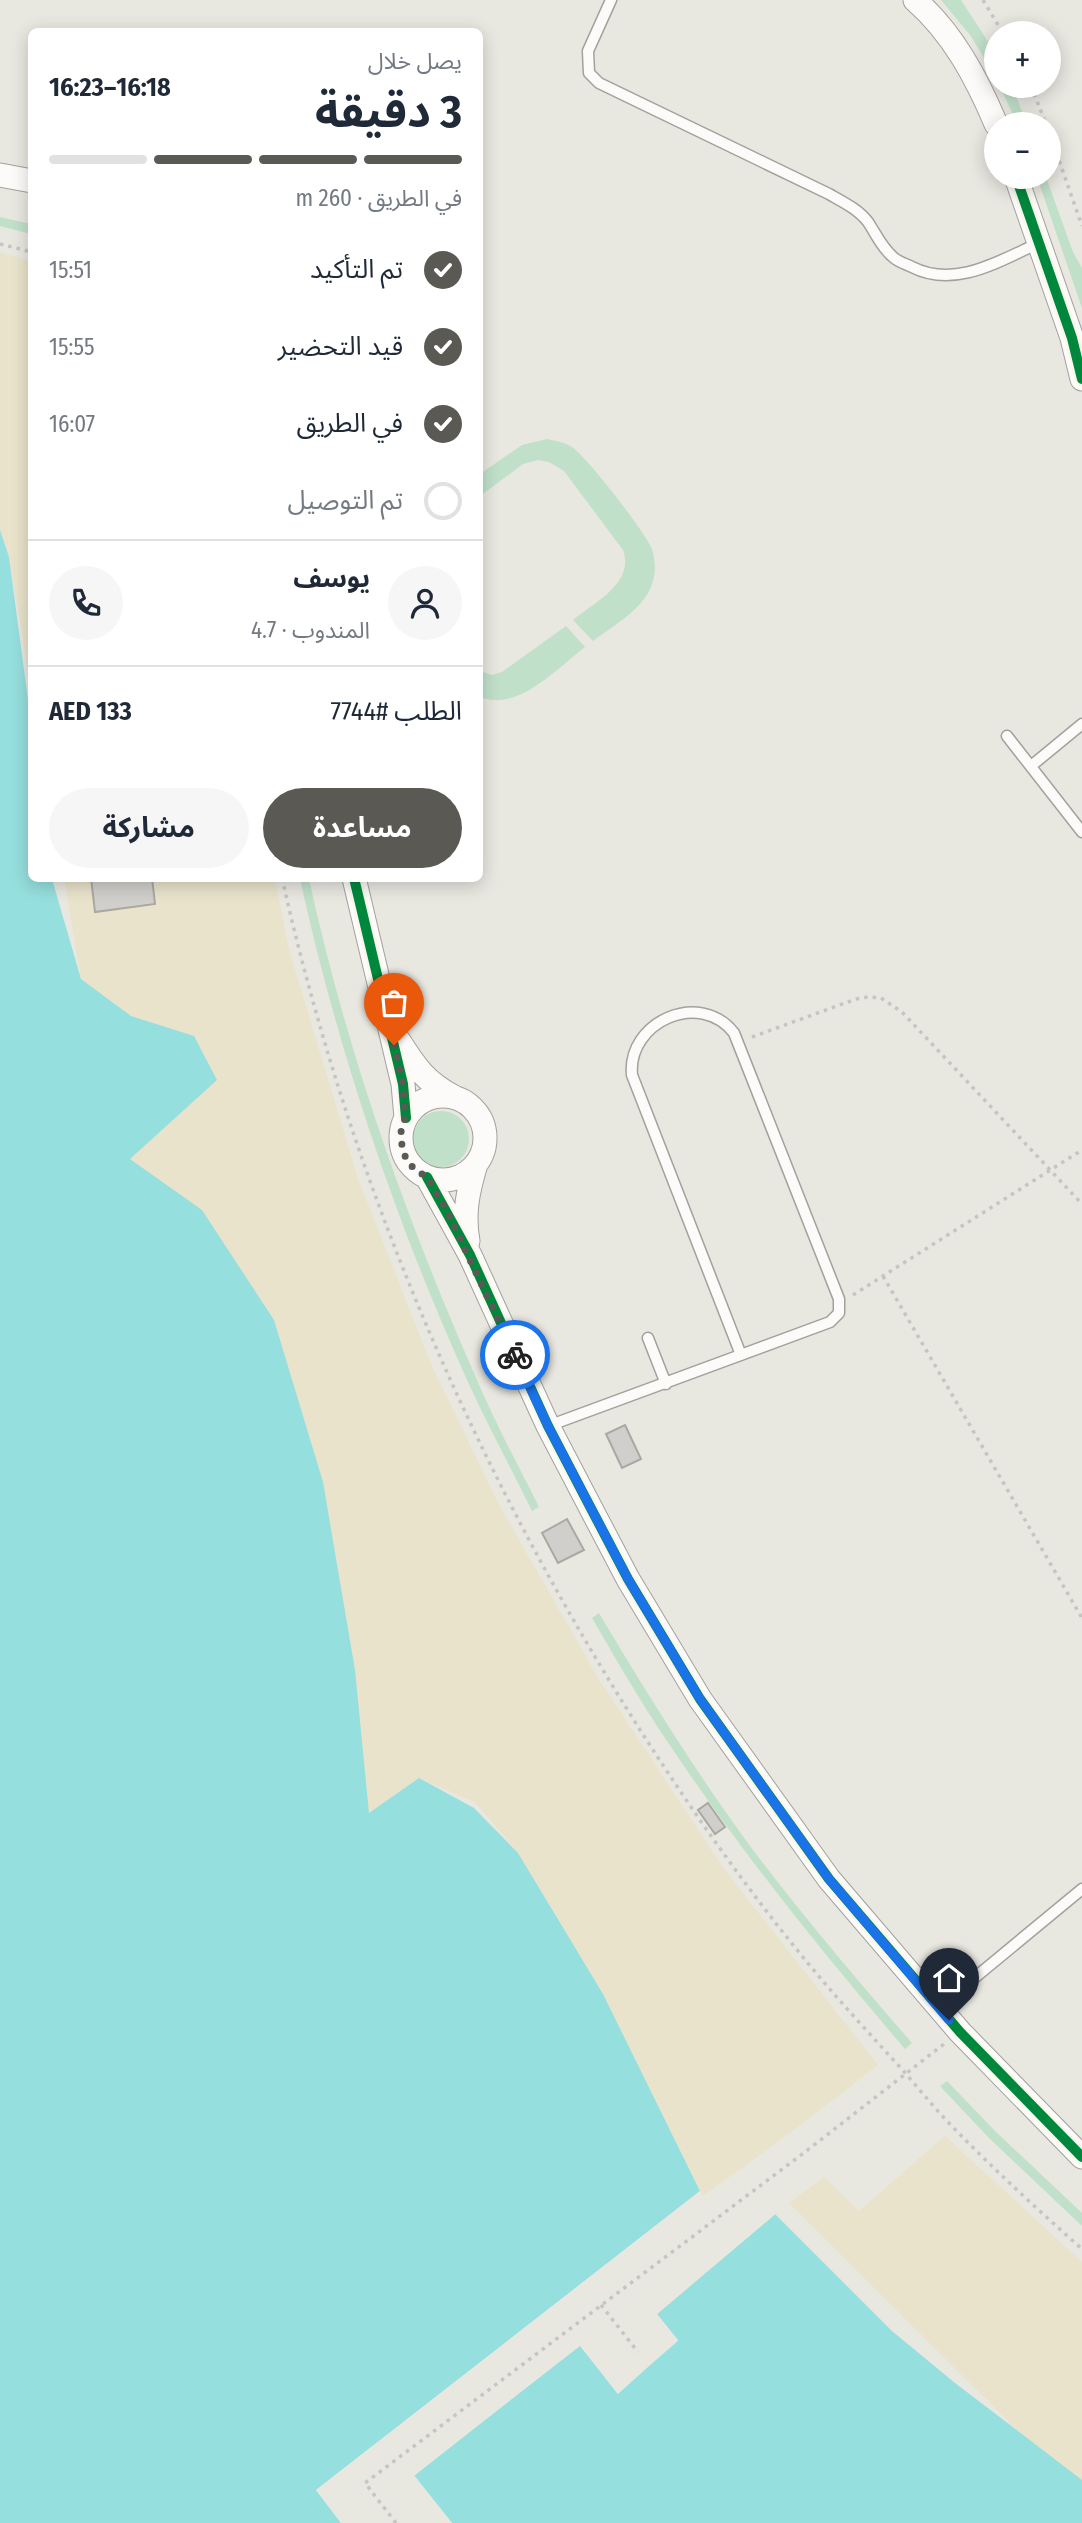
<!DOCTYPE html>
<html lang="ar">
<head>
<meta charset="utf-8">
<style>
	:root { --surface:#fff; --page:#f6f6f7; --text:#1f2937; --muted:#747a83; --line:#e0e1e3; --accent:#5a5954 }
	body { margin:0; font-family:"Fira Sans Condensed","Noto Sans Arabic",sans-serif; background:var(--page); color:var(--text); direction:rtl; height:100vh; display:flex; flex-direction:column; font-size:26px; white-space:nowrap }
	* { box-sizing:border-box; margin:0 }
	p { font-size:23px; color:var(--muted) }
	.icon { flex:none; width:38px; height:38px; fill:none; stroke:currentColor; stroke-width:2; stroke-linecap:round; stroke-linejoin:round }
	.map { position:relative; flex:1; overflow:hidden; direction:ltr }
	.details { position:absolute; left:28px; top:28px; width:455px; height:854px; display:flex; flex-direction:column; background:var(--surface); border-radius:10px; box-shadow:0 4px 18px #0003; direction:rtl }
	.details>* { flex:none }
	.tools { position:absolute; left:984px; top:21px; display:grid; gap:14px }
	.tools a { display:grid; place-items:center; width:77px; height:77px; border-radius:50%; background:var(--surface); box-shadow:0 4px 18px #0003; font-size:35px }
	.pin { position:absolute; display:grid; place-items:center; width:60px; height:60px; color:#fff; margin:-72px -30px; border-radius:50% 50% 50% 0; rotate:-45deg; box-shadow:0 0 7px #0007 }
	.pin .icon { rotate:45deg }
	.courier { position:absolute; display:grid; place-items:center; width:70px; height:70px; margin:-35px; border:5px solid #1a73e8; border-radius:50%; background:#fff; color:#222; box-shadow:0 2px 9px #0007 }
	.overview em { font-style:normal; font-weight:700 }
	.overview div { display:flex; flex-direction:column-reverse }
	.overview { display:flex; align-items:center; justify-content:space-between; height:119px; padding:0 21px }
	h1 { font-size:46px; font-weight:700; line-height:52px }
	.bar { display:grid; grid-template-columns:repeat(4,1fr); gap:10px 7px; align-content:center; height:84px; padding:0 21px }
	.bar i { height:9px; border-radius:5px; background:var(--line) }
	.bar .current { background:var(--accent) }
	.bar p { grid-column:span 4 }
	.line { display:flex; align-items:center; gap:18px; padding:0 21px; border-top:2px solid var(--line) }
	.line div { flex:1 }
	.round { display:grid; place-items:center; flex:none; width:74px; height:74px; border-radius:37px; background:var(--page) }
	ol { padding:0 21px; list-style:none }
	li { display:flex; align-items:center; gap:21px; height:77px }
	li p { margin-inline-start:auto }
	li .icon { padding:7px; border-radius:50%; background:var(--accent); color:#fff; stroke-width:4 }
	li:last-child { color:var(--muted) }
	li i { width:38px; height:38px; border:4px solid var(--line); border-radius:50% }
	.button { display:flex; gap:14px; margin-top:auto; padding:14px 21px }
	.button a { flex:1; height:80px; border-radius:42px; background:var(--accent); color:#fff; font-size:28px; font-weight:700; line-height:80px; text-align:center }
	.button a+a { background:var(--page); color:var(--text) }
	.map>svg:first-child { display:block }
	.green { fill:#c0e0ca }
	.sand { fill:#e9e3cb }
	.water { fill:#95dfde }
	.pier { fill:#e8e7e0 }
	.building { fill:#d1cfcb; stroke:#aaa8a3; stroke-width:2 }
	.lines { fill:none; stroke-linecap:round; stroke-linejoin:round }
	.lane-casing { stroke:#a2a19c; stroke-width:13 }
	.street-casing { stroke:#a2a19c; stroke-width:25 }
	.path { stroke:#c6c5c4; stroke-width:3.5; stroke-dasharray:3.5 5; stroke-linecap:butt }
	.lane { stroke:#fcfbfa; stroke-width:10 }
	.street { stroke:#fcfbfa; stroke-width:23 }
	.cycleway-casing { stroke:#f9f6ea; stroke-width:15 }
	.cycleway { stroke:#00873e; stroke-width:10 }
	.done { stroke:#5a5954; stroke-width:7; stroke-dasharray:0 12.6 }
	.route { stroke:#1a73e8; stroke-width:9 }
</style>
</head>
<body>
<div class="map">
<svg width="1082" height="2523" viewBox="0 0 1082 2523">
	<rect width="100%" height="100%" fill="#e8e7e0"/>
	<path class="green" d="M941 0H961L996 54V77L970 35Z
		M1000 86H1012L1027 124H1017Z
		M1037 177H1046L1073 252 1082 268V308Z
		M0 217 31 224V234L0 226Z
		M547 439C556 441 564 442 572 447 587 457 645 532 652 549 655 559 656 570 653 581 646 608 614 625 593 641L573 620C595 602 635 583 623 550L564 471 549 462 538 460 523 464 480 496V474L522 445Z
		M566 626 585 647C556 669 518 712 480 697V671L492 675 502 672Z
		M300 879H309C346 1049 404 1214 474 1373 493 1419 517 1463 539 1507L532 1511C511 1468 488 1426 468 1382 395 1221 338 1051 300 879Z
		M413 1139a28 28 0 1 1 56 0a28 28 0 1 1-56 0Z
		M599 1613C647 1694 697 1774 753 1850 803 1916 857 1980 912 2043L905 2049C820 1950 739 1849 667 1741 640 1701 616 1659 592 1618Z
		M947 2081 996 2132 1082 2213V2226L988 2137 940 2086Z"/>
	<path class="sand" d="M0 253 31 261V686L9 557 0 537Z
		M64 879H275L289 950 358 1179 431 1364 498 1503 598 1678 724 1869 878 2065 790 2133 703 2196 607 2002 518 1853 475 1802 419 1778 370 1814 202 1211 129 1159 194 1036 131 1016 81 979Z
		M945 2136 1082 2262V2483L1016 2429 789 2203 824 2177 859 2211Z"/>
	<path class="water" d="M0 530 9 557 31 723 32 878 52 879 81 979 131 1016 194 1036 217 1080 130 1159 202 1210 274 1320 323 1482 355 1670 369 1813 419 1778 474 1808 518 1853 603 1994 700 2191 316 2490 341 2523H0Z
		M775 2214 892 2331 955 2383 1082 2480V2523H452L414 2476 580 2345 617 2393 678 2341 657 2314Z"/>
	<path class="pier" d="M700 2191 702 2194 321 2491 345 2523H341L316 2490Z
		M775 2210 778 2212 657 2314 678 2340 618 2394 580 2346 414 2475 452 2523H447L411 2478 412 2473 579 2342 583 2343 618 2388 673 2340 654 2316V2312Z"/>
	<path class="building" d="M91 878H152L155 904 95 912Z
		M625 1425 641 1459 622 1468 606 1434Z
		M567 1519 584 1550 558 1563 542 1533Z
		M708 1803 725 1827 715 1834 698 1810Z"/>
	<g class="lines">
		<g class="lane-casing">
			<path id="lane" d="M611 0 588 51 589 73 599 83 829 194C843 202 858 209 868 222 876 234 882 248 893 257 898 262 906 264 912 267 955 289 999 261 1039 243
				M1007 736 1082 832
				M1031 766 1082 724
				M648 1338 666 1384
				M548 1426 830 1322 839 1313V1299L734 1033C700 989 627 1022 632 1075L741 1355
				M938 2008 1082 1889"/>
		</g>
		<g class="street-casing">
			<path id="street" d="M915 0C953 33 977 79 996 124
				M0 175 32 181
				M1016 177 1072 338 1082 379
				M354 878 403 1084 406 1118
				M399 1041C416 1068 426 1082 454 1097
				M401 1138a42 42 0 1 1 84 0a42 42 0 1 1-84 0Z
				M427 1177 470 1255 548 1426 585 1497 628 1579 700 1699 829 1879 960 2032 1082 2157
				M468 1241C463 1213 468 1191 476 1164"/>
		</g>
		<path class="path" d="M983 0 1003 33
			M1031 86 1046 124
			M1048 129 1082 226
			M0 244 32 252
			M282 878C352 1190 481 1486 655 1753 709 1836 769 1919 834 1994 855 2018 877 2042 899 2066 915 2084 930 2103 947 2121 990 2166 1036 2208 1082 2249
			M752 1037 856 999 868 997 881 998 902 1012 1082 1204
			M883 1276 1082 1618
			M853 1295 1082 1150
			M601 2305 638 2352
			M396 2523 365 2483 805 2152 944 2044"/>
		<use href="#lane" class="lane"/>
		<use href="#street" class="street"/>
		<g class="cycleway-casing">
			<path id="cycleway" d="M1016 177 1072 338 1082 379
				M354 878 403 1084 406 1118
				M427 1177 470 1255 548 1426 585 1497 628 1579 700 1699 829 1879 960 2032 1082 2157"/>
		</g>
		<use href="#cycleway" class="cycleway"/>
	</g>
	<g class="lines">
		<path class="done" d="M394 1045 403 1084 405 1118 401 1132 402 1146 406 1159 415 1170 427 1177 446 1209 515 1355"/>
		<path class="route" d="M515 1355 548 1426 628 1579 700 1699 829 1879 949 2020"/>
	</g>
</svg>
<div class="tools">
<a>+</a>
<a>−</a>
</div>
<div class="pin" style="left:394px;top:1045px;background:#ea580c"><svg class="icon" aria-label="bag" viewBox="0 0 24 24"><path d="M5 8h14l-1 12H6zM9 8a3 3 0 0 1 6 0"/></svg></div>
<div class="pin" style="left:949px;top:2020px;background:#1f2937"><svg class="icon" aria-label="home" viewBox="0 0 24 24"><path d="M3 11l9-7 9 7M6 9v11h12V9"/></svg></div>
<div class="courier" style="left:515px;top:1355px"><svg class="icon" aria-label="bike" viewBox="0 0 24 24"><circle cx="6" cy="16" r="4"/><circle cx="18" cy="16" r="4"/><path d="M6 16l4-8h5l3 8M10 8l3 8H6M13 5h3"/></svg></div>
<section class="details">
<div class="overview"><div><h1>3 دقيقة</h1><p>يصل خلال</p></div><em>16:18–16:23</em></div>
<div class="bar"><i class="current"></i><i class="current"></i><i class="current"></i><i></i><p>في الطريق · 260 m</p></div>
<ol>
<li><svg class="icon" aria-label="check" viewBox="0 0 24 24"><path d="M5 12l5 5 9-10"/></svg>تم التأكيد<p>15:51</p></li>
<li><svg class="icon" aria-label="check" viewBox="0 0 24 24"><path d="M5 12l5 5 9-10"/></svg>قيد التحضير<p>15:55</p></li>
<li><svg class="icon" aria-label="check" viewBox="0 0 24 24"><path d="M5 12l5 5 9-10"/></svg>في الطريق<p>16:07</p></li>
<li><i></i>تم التوصيل</li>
</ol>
<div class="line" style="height:126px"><a class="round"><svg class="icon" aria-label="person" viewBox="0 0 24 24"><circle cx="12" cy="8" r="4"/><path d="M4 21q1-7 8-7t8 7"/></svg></a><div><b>يوسف</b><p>المندوب · 4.7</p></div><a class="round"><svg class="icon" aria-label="phone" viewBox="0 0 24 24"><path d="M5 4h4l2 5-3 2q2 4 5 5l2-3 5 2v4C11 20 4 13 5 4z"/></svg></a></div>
<div class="line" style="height:91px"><div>الطلب #7744</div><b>AED 133</b></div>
<div class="button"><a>مساعدة</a><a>مشاركة</a></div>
</section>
</div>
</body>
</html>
